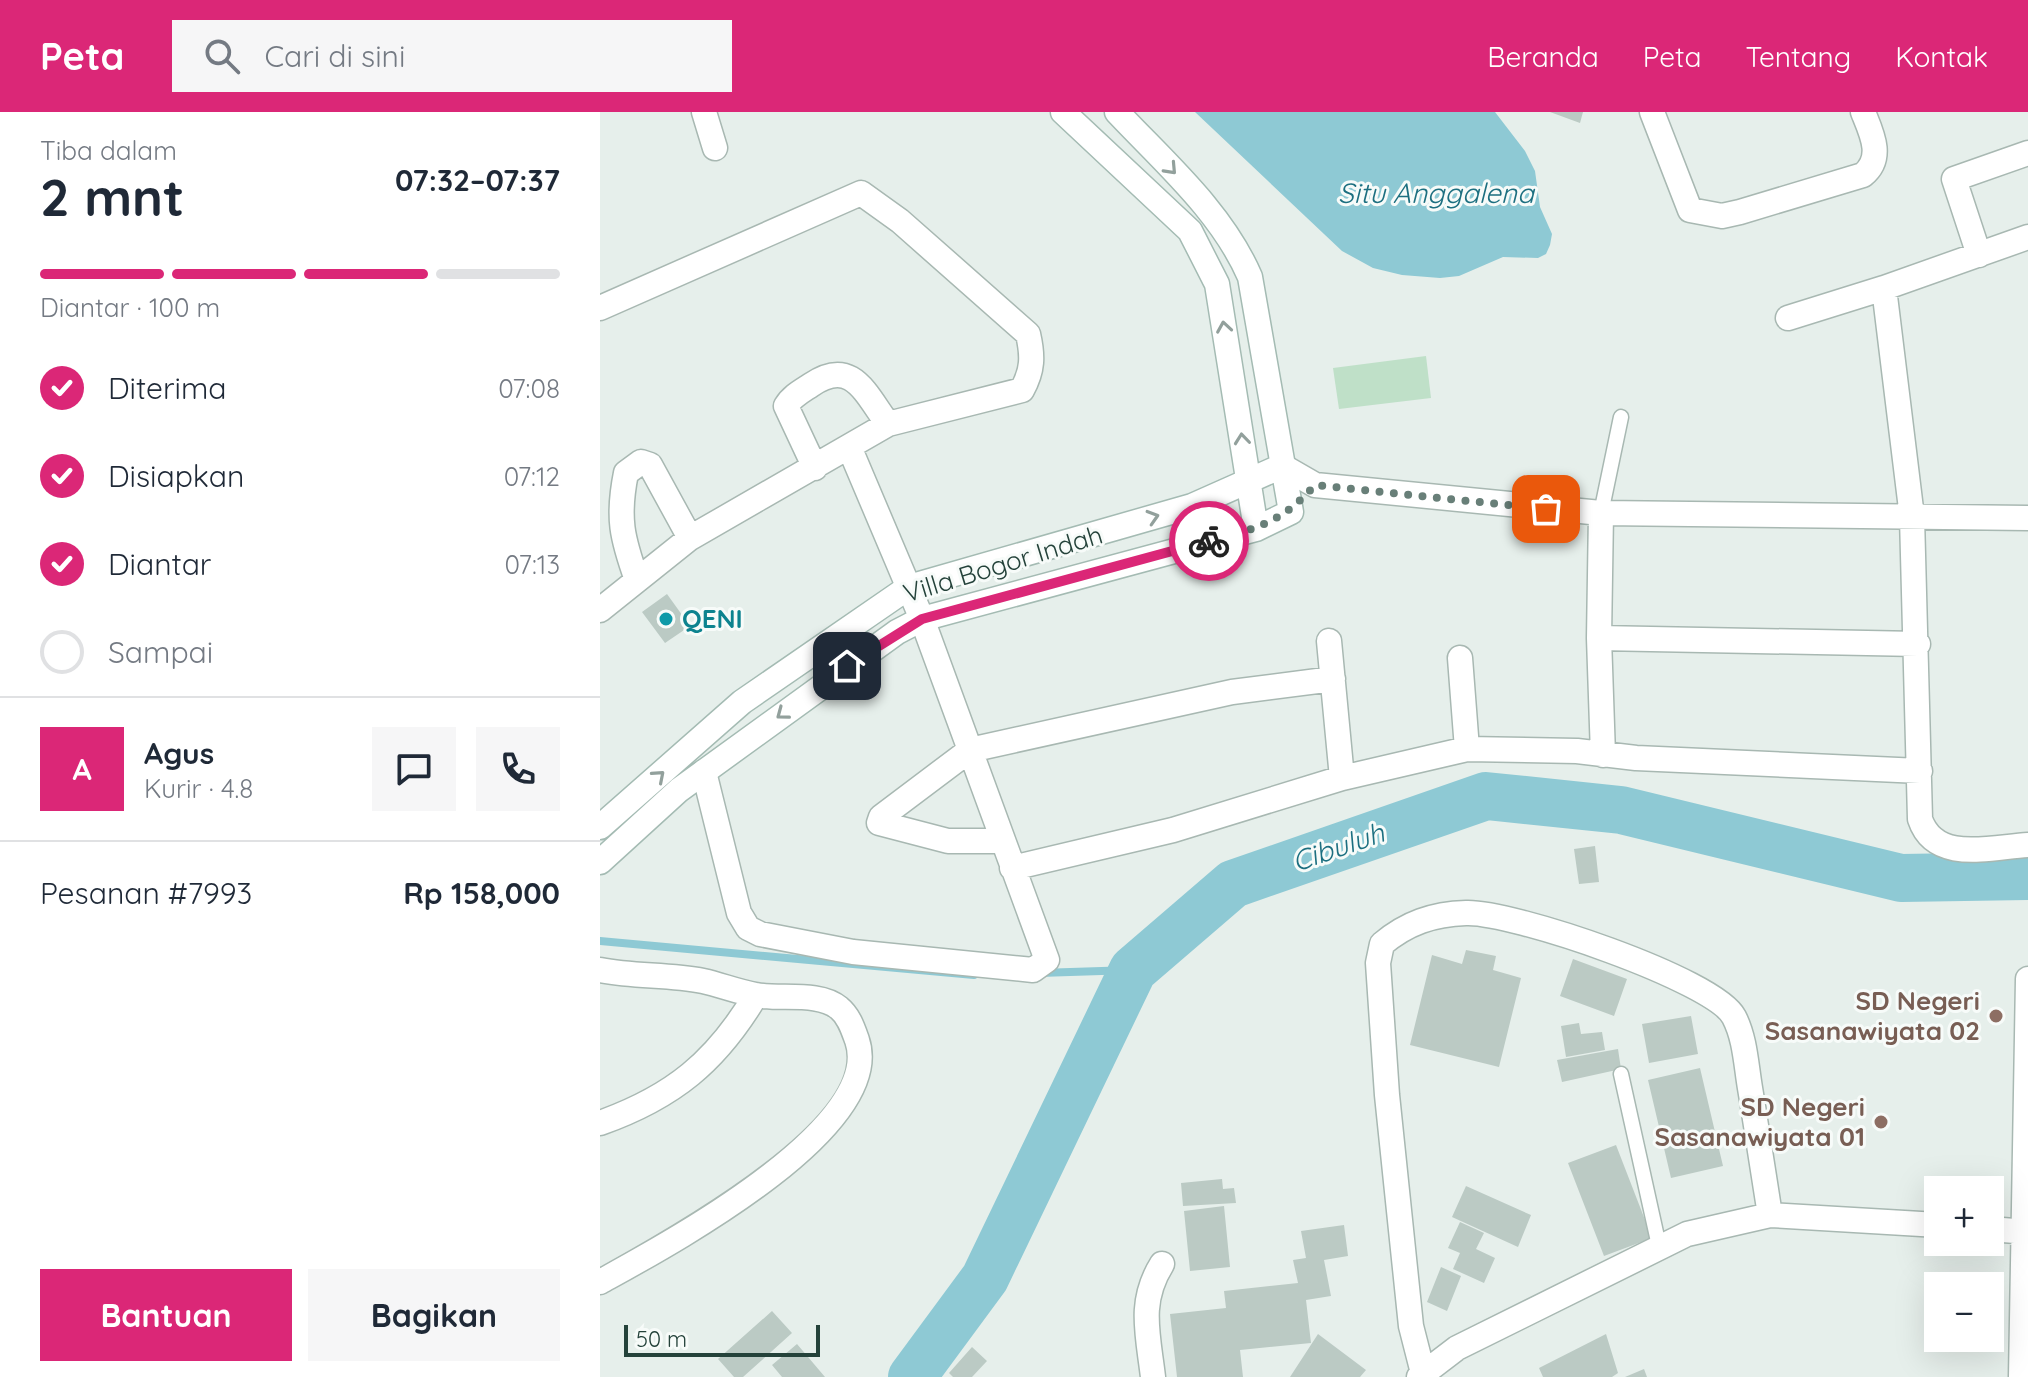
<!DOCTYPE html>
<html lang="id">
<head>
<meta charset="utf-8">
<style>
	:root { --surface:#fff; --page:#f6f6f7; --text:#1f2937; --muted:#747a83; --line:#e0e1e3; --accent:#db2777 }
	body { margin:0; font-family:Quicksand,sans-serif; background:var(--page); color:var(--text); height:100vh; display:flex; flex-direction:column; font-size:30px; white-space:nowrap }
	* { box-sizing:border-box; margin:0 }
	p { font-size:26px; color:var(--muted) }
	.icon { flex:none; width:44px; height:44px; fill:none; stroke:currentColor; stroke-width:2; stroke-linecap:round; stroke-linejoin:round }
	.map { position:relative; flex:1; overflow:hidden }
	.drawer { display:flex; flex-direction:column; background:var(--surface); width:600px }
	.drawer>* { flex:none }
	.buttons { position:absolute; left:1324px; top:1064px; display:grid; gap:16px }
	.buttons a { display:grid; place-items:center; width:80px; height:80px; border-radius:0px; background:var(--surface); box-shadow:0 8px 32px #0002; font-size:40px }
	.scale { position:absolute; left:24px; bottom:20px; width:196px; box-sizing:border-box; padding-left:8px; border:4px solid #24423a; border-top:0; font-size:22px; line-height:28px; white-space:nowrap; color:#24423a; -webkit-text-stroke:6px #f7fbf9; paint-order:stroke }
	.pin { position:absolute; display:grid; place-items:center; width:68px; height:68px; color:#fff; margin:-34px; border-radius:16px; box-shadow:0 4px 12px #0006 }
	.courier { position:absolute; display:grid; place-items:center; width:80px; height:80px; margin:-40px; border:6px solid #db2777; border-radius:50%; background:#fff; color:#222; box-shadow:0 2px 10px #0007 }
	.headline em { font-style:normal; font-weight:700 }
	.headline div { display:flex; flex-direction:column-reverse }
	.headline { display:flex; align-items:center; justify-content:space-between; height:136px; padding:0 40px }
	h1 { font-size:52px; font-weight:700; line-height:60px }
	.bar { display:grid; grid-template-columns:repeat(4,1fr); gap:12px 8px; align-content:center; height:96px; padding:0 40px }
	.bar i { height:10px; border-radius:6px; background:var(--line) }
	.bar .on { background:var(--accent) }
	.bar p { grid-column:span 4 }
	.line { display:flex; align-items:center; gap:20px; padding:0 40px; border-top:2px solid var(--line) }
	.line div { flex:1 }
	.round { display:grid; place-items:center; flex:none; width:84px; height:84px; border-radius:0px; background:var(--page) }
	ol { padding:0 40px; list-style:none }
	li { display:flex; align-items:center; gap:24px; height:88px }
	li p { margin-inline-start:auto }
	li .icon { padding:8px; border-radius:50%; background:var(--accent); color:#fff; stroke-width:4 }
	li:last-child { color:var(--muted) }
	li i { width:44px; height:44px; border:4px solid var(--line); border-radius:50% }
	.action { display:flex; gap:16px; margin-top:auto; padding:16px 40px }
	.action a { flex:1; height:92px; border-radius:0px; background:var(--accent); color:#fff; font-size:32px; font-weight:700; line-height:92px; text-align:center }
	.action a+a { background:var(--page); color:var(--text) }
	header { display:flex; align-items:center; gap:48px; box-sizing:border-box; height:112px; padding:0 40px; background:var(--accent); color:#fff }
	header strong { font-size:38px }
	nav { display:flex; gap:44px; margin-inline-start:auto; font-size:28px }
	.search { width:560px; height:72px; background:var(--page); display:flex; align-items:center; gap:20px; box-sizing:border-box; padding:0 28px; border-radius:0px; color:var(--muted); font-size:30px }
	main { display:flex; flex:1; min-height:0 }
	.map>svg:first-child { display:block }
	.green { fill:#bfe0c8 }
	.water { fill:#8ec9d4 }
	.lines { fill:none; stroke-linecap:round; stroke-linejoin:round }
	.stream { stroke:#8ec9d4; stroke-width:8 }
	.river { stroke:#8ec9d4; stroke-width:48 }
	.building { fill:#bbcac4 }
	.lane-casing { stroke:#a8b8b2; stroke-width:17 }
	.street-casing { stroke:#a8b8b2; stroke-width:27 }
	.secondary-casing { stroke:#a4bbb3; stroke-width:27 }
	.lane { stroke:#fff; stroke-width:14 }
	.street { stroke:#fff; stroke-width:24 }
	.secondary { stroke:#fff; stroke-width:24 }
	.oneway { stroke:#92a09c }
	.done { stroke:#687f78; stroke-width:8; stroke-dasharray:0 14.4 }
	.route { stroke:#db2777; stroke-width:10 }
	.culture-dot { fill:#0f9aa8; stroke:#f7fbf9; stroke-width:3 }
	.education-dot { fill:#8d6e63; stroke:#f7fbf9; stroke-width:3 }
	.labels { text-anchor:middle; stroke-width:6; stroke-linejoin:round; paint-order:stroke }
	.street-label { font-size:26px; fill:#24423a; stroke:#f7fbf9 }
	.culture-label { font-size:26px; font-weight:bold; fill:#0d838f; stroke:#f7fbf9; text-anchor:start }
	.education-label { font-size:26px; font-weight:bold; fill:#785e54; stroke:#f7fbf9; text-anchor:end }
	.water-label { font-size:28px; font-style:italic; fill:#1c6f80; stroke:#f7fbf9 }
</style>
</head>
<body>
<header>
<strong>Peta</strong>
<div class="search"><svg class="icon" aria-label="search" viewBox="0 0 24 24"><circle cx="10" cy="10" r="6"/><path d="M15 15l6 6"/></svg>Cari di sini</div>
<nav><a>Beranda</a><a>Peta</a><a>Tentang</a><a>Kontak</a></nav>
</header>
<main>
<section class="drawer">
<div class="headline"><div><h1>2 mnt</h1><p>Tiba dalam</p></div><em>07:32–07:37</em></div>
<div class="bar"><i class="on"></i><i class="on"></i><i class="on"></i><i></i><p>Diantar · 100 m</p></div>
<ol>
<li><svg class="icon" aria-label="check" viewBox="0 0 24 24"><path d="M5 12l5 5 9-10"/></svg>Diterima<p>07:08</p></li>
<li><svg class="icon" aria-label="check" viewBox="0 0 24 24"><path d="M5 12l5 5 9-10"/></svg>Disiapkan<p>07:12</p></li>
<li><svg class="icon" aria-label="check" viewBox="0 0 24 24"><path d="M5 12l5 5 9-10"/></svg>Diantar<p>07:13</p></li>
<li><i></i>Sampai</li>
</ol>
<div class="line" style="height:144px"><b class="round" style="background:var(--accent);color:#fff">A</b><div><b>Agus</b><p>Kurir · 4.8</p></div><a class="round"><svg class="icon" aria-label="chat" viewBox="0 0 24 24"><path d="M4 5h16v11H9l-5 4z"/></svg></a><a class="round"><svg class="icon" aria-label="phone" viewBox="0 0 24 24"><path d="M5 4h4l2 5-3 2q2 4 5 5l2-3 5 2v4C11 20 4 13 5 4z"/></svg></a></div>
<div class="line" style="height:104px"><div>Pesanan #7993</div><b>Rp 158,000</b></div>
<div class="action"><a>Bantuan</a><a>Bagikan</a></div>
</section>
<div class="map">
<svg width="1428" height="1265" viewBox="0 0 1428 1265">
	<rect width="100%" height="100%" fill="#e6efeb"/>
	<path class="green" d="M826 244 831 286 739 297 733 256Z"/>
	<path class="water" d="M595 0H895L925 39 935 59 940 95 952 122 950 133 946 142 938 146 903 145 859 164 840 166 802 163 773 156 742 139Z"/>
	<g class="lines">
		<path class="stream" d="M0 829 374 863
			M439 861 533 858"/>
		<path class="river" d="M312 1265 385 1166 533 858 633 772 886 684 1021 698 1301 766 1428 764"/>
	</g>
	<path class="building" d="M950 0H983L980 11Z
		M67 482 90 514 65 531 42 500Z
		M995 734 999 770 979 772 974 737Z
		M866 838 896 844 893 858 921 866 899 955 810 933 832 843 862 852Z
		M973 847 1027 867 1014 904 960 884Z
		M1091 904 1098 942 1049 951 1042 912Z
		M979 911 981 922 1002 920 1005 938 966 945 961 914Z
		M1018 937 1021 957 962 970 957 948Z
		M1100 956 1123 1054 1071 1066 1048 968Z
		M1016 1033 1052 1126 1004 1144 968 1051Z
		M622 1067 623 1077 634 1076 636 1091 583 1094 581 1071Z
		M866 1074 931 1103 918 1135 852 1105Z
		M624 1094 630 1155 590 1159 584 1099Z
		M860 1110 884 1121 876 1137 895 1146 884 1171 853 1157 860 1141 848 1136Z
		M744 1113 748 1144 724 1148 731 1184 706 1188 711 1231 640 1238 643 1265H577L570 1202 626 1196 624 1179 698 1171 693 1148 706 1146 701 1119Z
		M841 1155 861 1164 847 1199 827 1190Z
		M172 1199 192 1221 143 1265H134L118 1247Z
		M718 1222 766 1258 760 1265H690Z
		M1006 1222 1018 1261 1012 1265H943L939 1256Z
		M197 1232 225 1265H182L172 1253Z
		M372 1235 387 1249 372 1265H353L349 1261Z
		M1044 1257 1047 1265H1025Z"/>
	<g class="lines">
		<g class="lane-casing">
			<path id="lane" d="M1001 401 1021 305
				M1021 962 1059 1134"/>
		</g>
		<g class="street-casing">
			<path id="street" d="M104 0 115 36
				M1052 0 1090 98 1122 104 1140 100 1263 63C1284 46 1272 22 1263 0
				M1428 125 1284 176 1312 405 1320 707C1335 752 1391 735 1428 733
				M1379 143 1354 67 1428 41
				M0 196 261 81 300 109 428 222C433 244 433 258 422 278L288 312 90 426 0 498
				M1188 206 1284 176
				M682 354 715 373 1001 401 1428 406
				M215 356 186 294C192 284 202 279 211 273 252 245 265 281 288 312
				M1001 401 999 526 1003 643
				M37 468C22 426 17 406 26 361L41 350 50 353 90 426
				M999 526 1318 532
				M729 529 742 666
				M860 546 867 637
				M104 660 139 801 148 816 160 822 253 840 433 858 447 848 322 507 250 337
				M402 729H348L279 711 281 705 370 638 632 580 733 567
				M412 756 573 718 742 666 867 637 977 639 1036 646 1320 659
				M0 858C34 865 69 862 103 869 121 873 138 880 156 883 180 888 219 879 239 896 249 904 253 917 257 928 287 1016 63 1135 0 1170
				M0 1011C73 985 116 950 156 883
				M1390 1117 1428 1120
				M823 1261 811 1214 787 983 778 851 782 832C807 811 833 802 866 801 911 799 1115 868 1134 905 1145 926 1146 952 1150 976 1157 1018 1163 1060 1170 1103
				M553 1265C548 1222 538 1190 562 1152
				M819 1265 857 1236 1087 1122 1170 1103 1338 1113
				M1421 1265 1428 867"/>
		</g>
		<g class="secondary-casing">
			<path id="secondary" d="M463 0 590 119 617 172 656 417
				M0 715 142 590 309 475 592 394 682 354
				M0 750 79 678 297 520 322 507 656 417 691 400 650 165C622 100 565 51 517 0"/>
		</g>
		<use href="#lane" class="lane"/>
		<use href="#street" class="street"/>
		<use href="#secondary" class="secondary"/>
	</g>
	<defs><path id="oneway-chevron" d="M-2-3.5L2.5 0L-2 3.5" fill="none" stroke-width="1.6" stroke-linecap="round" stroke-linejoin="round" transform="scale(2)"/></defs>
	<g class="oneway">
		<use href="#oneway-chevron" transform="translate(571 57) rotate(47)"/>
		<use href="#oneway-chevron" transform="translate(624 215) rotate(-99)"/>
		<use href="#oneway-chevron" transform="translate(642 327) rotate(-96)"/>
		<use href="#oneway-chevron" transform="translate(553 405) rotate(-17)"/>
		<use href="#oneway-chevron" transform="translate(182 602) rotate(143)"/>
		<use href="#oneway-chevron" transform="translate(59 664) rotate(-41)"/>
	</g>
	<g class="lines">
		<path class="done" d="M609 429C658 416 681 411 715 373L946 397"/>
		<path class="route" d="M247 554 322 507 609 429"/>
	</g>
	<circle class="culture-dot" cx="66" cy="507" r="8"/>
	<g class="education-dot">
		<circle cx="1396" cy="904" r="8"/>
		<circle cx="1281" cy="1010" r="8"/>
	</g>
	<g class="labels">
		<g class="street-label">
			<text transform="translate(403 452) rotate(-17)" y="9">Villa Bogor Indah</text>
		</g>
		<g class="culture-label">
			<text x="82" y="516">QENI</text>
		</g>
		<g class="education-label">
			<text x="1380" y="898">SD Negeri<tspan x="1380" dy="30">Sasanawiyata 02</tspan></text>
			<text x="1265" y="1004">SD Negeri<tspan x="1265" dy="30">Sasanawiyata 01</tspan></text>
		</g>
		<g class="water-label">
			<text x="836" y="91">Situ Anggalena</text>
			<text transform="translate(738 735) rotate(-19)" y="10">Cibuluh</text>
		</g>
	</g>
</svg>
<div class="buttons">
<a>+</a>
<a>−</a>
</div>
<div class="scale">50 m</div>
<div class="pin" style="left:946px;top:397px;background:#ea580c"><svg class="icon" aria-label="bag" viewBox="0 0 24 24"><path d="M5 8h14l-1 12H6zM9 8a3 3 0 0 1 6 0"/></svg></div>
<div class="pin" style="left:247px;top:554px;background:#1f2937"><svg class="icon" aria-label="home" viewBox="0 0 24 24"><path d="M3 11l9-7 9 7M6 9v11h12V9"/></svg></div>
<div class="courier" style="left:609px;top:429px"><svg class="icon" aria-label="bike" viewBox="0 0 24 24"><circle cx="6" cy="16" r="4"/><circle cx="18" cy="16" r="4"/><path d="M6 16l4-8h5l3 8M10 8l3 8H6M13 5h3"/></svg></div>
</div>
</main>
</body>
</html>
